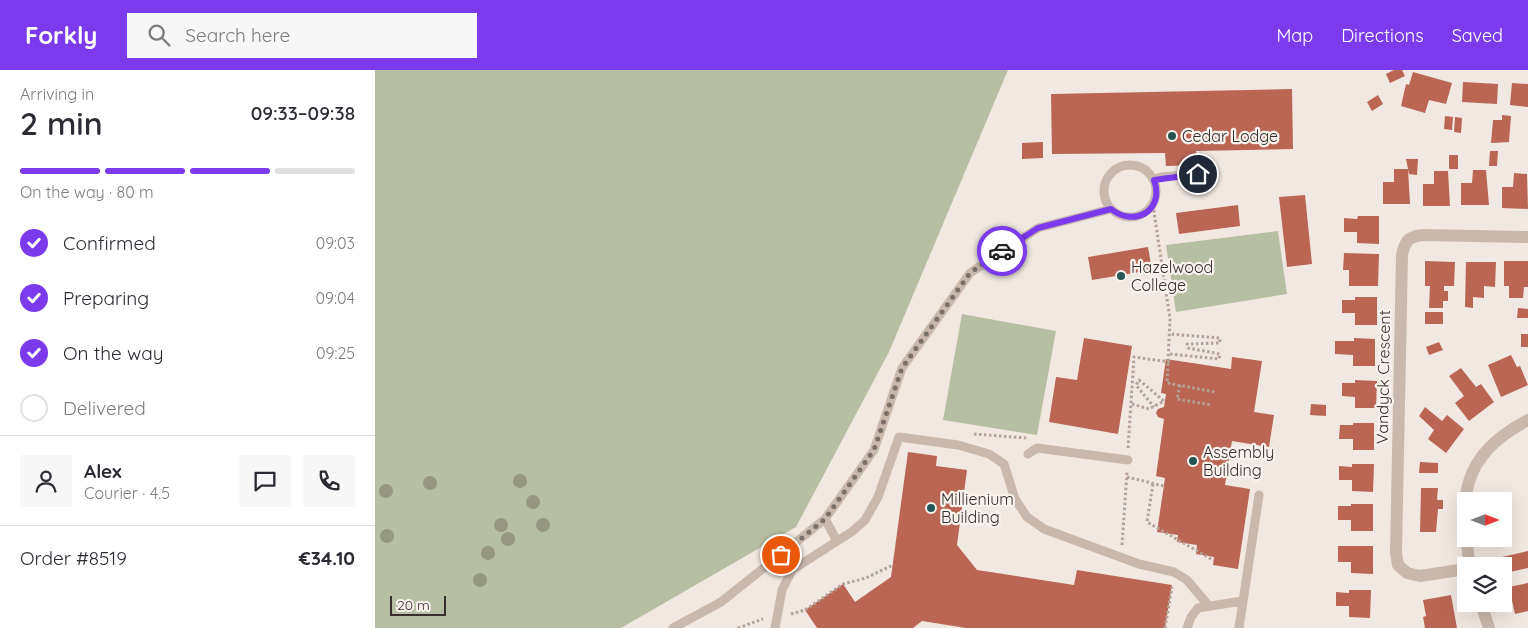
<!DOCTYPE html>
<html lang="en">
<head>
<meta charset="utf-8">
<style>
	:root { --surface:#fff; --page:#f7f7f7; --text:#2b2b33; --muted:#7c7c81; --line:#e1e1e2; --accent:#7c3aed }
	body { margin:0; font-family:Quicksand,sans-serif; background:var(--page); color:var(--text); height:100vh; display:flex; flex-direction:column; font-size:19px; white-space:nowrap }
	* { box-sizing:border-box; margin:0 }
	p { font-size:16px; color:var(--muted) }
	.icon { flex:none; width:28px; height:28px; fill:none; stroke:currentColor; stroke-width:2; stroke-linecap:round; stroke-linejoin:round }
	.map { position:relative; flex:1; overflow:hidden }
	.drawer { display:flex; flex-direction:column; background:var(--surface); width:375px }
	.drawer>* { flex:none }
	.needle { width:32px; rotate:90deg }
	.buttons { position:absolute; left:1082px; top:422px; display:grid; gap:10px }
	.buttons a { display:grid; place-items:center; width:55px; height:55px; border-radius:0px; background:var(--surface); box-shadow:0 5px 20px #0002; font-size:25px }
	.scale { position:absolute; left:15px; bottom:12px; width:56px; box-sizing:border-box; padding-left:5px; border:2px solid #382e2b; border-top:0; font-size:14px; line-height:18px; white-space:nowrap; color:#382e2b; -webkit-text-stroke:4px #f9f3ed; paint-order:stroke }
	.pin { position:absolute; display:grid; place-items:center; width:42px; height:42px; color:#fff; margin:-21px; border:2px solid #fff; border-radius:50%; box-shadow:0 1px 5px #0007 }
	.courier { position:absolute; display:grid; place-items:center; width:50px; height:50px; margin:-25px; border:4px solid #7c3aed; border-radius:50%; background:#fff; color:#222; box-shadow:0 1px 6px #0007 }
	.headline em { font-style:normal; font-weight:600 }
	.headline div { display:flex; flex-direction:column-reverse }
	.headline { display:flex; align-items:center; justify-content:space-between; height:85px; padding:0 20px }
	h1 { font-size:32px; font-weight:600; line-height:38px }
	.bar { display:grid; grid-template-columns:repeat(4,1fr); gap:8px 5px; align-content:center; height:60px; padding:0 20px }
	.bar i { height:6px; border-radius:4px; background:var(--line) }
	.bar .active { background:var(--accent) }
	.bar p { grid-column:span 4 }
	.line { display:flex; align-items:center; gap:12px; padding:0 20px; border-top:1px solid var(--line) }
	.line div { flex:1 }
	.round { display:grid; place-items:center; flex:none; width:52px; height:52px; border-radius:0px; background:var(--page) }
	ol { padding:0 20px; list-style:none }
	li { display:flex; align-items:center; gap:15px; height:55px }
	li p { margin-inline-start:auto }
	li .icon { padding:5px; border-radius:50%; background:var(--accent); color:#fff; stroke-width:4 }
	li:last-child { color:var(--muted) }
	li i { width:28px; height:28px; border:2px solid var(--line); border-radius:50% }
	header { display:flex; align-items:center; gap:30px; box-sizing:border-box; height:70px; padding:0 25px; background:var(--accent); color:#fff }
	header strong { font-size:24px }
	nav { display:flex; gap:28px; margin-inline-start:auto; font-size:18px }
	.search { width:350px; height:45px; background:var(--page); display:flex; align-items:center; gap:12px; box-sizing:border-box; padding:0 18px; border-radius:0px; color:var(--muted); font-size:19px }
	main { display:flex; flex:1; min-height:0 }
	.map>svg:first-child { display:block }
	.green { fill:#b7bfa2 }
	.building { fill:#b65 }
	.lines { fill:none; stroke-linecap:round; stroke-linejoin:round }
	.path { stroke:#b4a298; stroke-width:3; stroke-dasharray:2.5 2.5; stroke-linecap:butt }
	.service { stroke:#c9b8ad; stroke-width:9 }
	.minor { stroke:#c9b8ad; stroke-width:12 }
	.tree { fill:#959780 }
	.done { stroke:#796f6b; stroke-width:5; stroke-dasharray:0 9 }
	.route { stroke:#7c3aed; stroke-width:6 }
	.poi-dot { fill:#245656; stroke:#f9f3ed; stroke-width:2 }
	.labels { text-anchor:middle; stroke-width:4.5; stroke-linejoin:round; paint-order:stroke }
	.poi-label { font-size:16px; fill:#382e2b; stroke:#f9f3ed; text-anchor:start }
	.street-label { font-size:16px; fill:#382e2b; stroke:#f9f3ed }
</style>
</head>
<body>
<header>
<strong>Forkly</strong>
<div class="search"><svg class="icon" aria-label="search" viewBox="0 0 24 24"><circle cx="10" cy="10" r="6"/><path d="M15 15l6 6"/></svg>Search here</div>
<nav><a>Map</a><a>Directions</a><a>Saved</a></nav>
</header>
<main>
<section class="drawer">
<div class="headline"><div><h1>2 min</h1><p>Arriving in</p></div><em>09:33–09:38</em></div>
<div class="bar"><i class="active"></i><i class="active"></i><i class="active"></i><i></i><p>On the way · 80 m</p></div>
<ol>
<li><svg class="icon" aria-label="check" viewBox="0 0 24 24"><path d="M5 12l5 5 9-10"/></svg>Confirmed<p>09:03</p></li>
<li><svg class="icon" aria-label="check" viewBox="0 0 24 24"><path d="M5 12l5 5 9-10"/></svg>Preparing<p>09:04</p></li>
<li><svg class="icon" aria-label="check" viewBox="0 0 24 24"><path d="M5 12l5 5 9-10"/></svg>On the way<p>09:25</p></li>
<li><i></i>Delivered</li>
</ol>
<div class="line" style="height:90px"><a class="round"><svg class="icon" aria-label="person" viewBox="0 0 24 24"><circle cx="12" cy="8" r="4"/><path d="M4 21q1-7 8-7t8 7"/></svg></a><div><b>Alex</b><p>Courier · 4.5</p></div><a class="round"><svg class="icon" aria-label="chat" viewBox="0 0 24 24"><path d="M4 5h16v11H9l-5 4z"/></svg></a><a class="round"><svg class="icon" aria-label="phone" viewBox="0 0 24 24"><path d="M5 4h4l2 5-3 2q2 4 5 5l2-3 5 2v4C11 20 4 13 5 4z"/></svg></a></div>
<div class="line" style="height:65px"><div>Order #8519</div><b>€34.10</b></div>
</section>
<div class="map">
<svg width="1153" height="558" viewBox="0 0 1153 558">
	<rect width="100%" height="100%" fill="#f1e8e1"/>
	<path class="green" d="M0 0H633L514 282 421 457 246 558H0Z
		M903 161 912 224 801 242 791 175Z
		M587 244 681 261 662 365 568 350Z"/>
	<path class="building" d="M1019 0H1027L1030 6 1015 13 1011 4Z
		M1038 2 1077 13 1071 34 1054 30 1050 43 1026 36 1031 14 1034 15Z
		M1088 12 1123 14 1122 34 1087 32Z
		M1137 13 1153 14V37L1135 35Z
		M917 19 918 79 821 81 822 95 791 96 790 83 677 84 676 24Z
		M1003 25 1008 34 997 41 992 32Z
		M1127 45 1136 46 1134 72 1116 73 1118 50H1127Z
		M1070 46 1078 47 1077 60 1069 59Z
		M1080 47 1087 48 1086 63 1079 62Z
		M668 72V88L647 89V73Z
		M1115 81H1123L1122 96H1114Z
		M1074 85H1083V99H1074Z
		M1031 89H1043L1042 105 1034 104Z
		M1019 99H1033L1035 134H1008V112H1019Z
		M1098 100H1111L1114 135H1086V113H1097Z
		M1059 101H1073L1075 136H1048V114H1059Z
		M1139 103 1152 104 1153 139 1127 138V117H1138Z
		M930 125 937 194 912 197 904 127Z
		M863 135 865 156 804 164 801 143Z
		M983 146H1004V174L982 173V162H969V148L982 149Z
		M773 177 777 200 717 210 713 187Z
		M969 183 1004 184 1003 216H974V200H968Z
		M1050 191 1080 192 1079 216H1069V221H1073V231H1068V238H1054L1055 216H1050Z
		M1129 191H1153V217H1149L1148 228H1134V216H1129Z
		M1091 192H1121L1120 217 1109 216V228L1098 227V238L1090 237Z
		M980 227H1002V255H980V243H967V230H980Z
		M1143 238 1153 239V248H1142Z
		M1050 242H1068V254H1050Z
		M1146 264H1153V277H1146Z
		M709 268 757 276 743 364 674 352 681 307 702 310Z
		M979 268 1000 269V296H978V285L960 284V271H979Z
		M1064 272 1068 280 1054 285 1051 277Z
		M1136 285 1142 297 1145 296 1153 315 1126 327 1113 295Z
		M857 287 887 291 879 342 899 345 894 377 857 371 850 415 875 419 863 499 838 495 839 487 821 484 822 475 802 472 803 465 782 462 790 408 781 406 789 349 783 347 781 343 783 339 789 337 791 324 786 323 791 289 856 299Z
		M1086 298 1101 317 1106 314 1119 332 1094 351 1080 333 1089 326 1074 306Z
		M980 310 1002 311 1001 338H980V327L967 326V313H980Z
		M936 334 951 335V346L935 345Z
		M1050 337 1067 351 1072 345 1089 359 1071 383 1053 369 1059 360 1044 346Z
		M978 353H999V380H978V369H964L965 355H978Z
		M533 382 562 386 561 396 592 400 582 475 602 500 699 515 702 500 797 515 790 558H591L547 551 538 558H442L430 540 468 514 480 532 516 507Z
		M1045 392 1063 393V403H1044Z
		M977 394H999L998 422 977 421V410H964V396L977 397Z
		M1046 418H1063L1062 430H1068V439H1063L1061 462H1045Z
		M976 434H998V461H976V450H963V436H976Z
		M963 476H998V504L976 503V492H963Z
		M1153 481V498L1130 503 1127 487Z
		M1153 513V541L1140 544 1134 517Z
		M974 520H996L995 548 974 547V536H961V522L974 523Z
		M1076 525 1082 558H1050L1048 547 1051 546 1048 530Z"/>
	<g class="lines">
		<path class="path" d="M778 135 795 249 792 313 840 322
			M795 284 844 289 845 284 813 278 812 274 845 273V268L795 264
			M805 315 802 329 837 335
			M757 334 774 339 789 331 764 310 761 315 779 337
			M599 364 652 368
			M753 378 759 287 795 292
			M752 407 789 416
			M778 414 772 452 838 490
			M747 475 752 402
			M416 544 430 540 468 514 491 508 518 495
			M363 558 388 549
			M790 558 797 517"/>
		<path class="service" d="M729 121a26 26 0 1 1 52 0a26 26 0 1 1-52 0Z
			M779 110 786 107 840 103
			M653 384 662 378 753 390
			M450 449 462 471
			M298 558 346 532 450 449 499 380 527 298 595 203 663 158 736 139
			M400 558 407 520 417 500 478 461 490 450 503 427 524 367 583 375 614 384 629 394 640 429 652 447 669 459 764 494 799 502 812 510 833 535
			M812 558 816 547 823 538 867 531
			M864 558 884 425"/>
		<path class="minor" d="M1095 496C1084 427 1085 386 1153 350
			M1091 499 1045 506 1032 503 1023 495 1021 483 1027 185C1030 171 1033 167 1047 165L1153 167
			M1106 534 1114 558"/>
	</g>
	<g class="tree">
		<circle cx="145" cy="411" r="7"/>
		<circle cx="55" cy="413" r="7"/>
		<circle cx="11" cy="421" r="7"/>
		<circle cx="158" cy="432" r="7"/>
		<circle cx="126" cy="455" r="7"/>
		<circle cx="168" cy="455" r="7"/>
		<circle cx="12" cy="466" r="7"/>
		<circle cx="133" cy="469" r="7"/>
		<circle cx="113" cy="483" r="7"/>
		<circle cx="105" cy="510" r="7"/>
	</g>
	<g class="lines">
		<path class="done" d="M406 485 450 449 499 380 527 298 595 203 627 181"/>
		<path class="route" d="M627 181 663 158 736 139C760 158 790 140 779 110L823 104"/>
	</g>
	<g class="poi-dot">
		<circle cx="797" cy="66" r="5"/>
		<circle cx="746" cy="206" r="5"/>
		<circle cx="818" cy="391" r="5"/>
		<circle cx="556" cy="438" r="5"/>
	</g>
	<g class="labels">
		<g class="poi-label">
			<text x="807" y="72">Cedar Lodge</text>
			<text x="756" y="203">Hazelwood<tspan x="756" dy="18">College</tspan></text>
			<text x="828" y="388">Assembly<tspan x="828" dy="18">Building</tspan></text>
			<text x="566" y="435">Millienium<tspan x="566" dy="18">Building</tspan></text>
		</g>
		<g class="street-label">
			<text transform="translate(1008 307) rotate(-89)" y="6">Vandyck Crescent</text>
		</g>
	</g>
</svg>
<div class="buttons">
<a><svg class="needle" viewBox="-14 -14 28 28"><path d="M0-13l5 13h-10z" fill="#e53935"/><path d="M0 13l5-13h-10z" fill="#7c7c81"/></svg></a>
<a><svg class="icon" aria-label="layers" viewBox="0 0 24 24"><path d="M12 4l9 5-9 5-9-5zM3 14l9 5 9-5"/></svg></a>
</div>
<div class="scale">20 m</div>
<div class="pin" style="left:406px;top:485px;background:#ea580c"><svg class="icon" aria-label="bag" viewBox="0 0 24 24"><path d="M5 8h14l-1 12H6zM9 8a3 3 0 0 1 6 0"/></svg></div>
<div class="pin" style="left:823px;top:104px;background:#1f2937"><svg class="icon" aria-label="home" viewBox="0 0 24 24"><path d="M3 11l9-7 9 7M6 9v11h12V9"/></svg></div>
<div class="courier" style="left:627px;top:181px"><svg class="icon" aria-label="car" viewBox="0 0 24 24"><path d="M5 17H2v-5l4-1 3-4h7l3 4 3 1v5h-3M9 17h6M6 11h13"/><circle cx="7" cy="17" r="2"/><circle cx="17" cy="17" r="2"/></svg></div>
</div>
</main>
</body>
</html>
